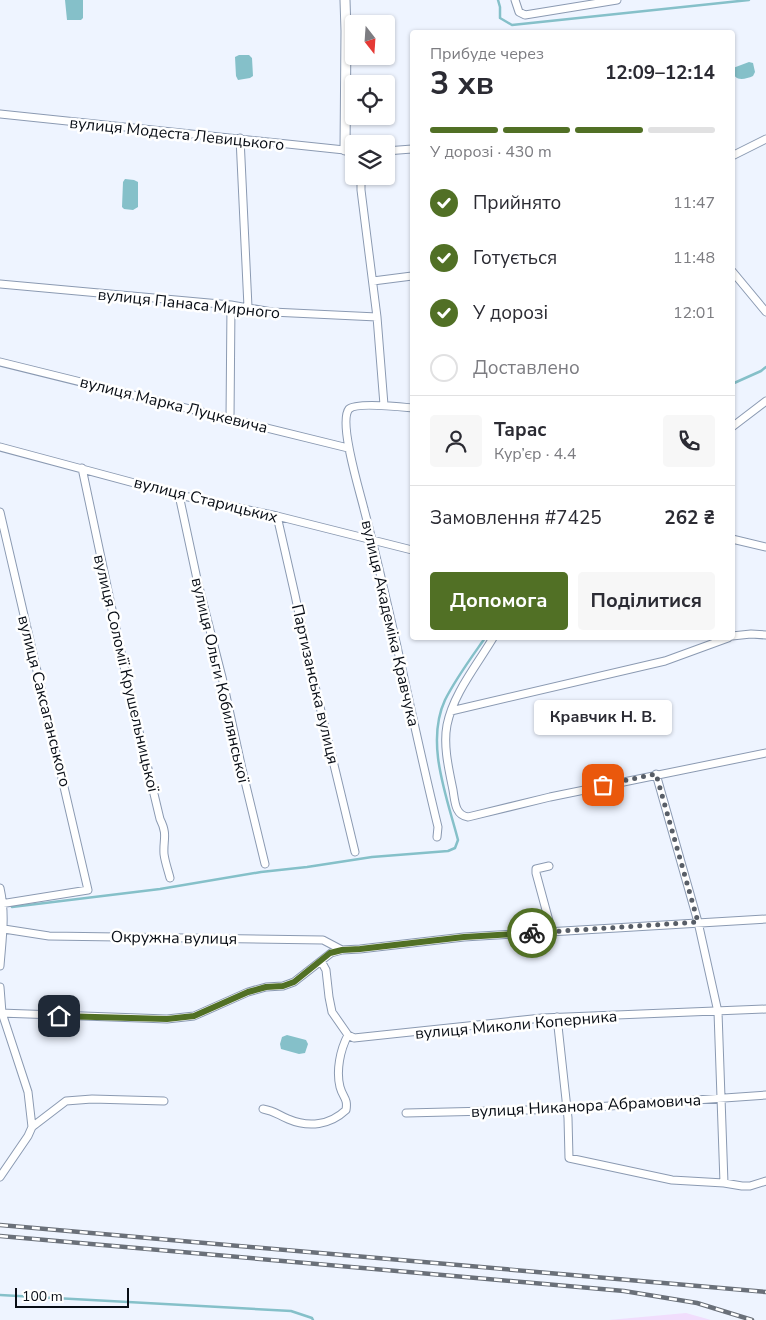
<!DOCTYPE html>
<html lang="uk">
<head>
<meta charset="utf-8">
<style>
	:root { --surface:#fff; --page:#f7f7f7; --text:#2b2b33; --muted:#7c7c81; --line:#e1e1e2; --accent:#517025 }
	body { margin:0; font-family:"Nunito Sans",sans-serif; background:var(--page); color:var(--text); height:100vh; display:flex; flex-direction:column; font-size:19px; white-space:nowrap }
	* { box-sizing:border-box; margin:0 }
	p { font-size:16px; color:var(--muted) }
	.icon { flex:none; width:28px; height:28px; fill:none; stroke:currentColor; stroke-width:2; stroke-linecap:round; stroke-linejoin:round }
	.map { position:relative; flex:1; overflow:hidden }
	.drawer { position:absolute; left:410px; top:30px; width:325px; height:610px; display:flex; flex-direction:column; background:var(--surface); border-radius:5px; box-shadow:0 1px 4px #0004 }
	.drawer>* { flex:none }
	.needle { width:32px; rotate:163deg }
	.tools { position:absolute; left:345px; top:15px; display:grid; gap:10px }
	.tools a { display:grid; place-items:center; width:50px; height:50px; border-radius:5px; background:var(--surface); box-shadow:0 1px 4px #0004; font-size:25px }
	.scale { position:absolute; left:15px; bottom:12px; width:114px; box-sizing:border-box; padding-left:5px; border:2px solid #080d15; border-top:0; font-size:14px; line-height:18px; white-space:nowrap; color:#080d15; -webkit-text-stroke:4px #fff; paint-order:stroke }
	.pin { position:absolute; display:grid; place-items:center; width:42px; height:42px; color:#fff; margin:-21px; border-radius:10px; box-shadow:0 2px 8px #0006 }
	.courier { position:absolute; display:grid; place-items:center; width:50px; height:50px; margin:-25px; border:4px solid #517025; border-radius:50%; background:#fff; color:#222; box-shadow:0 1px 6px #0007 }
	.bubble { position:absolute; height:35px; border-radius:5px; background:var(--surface); box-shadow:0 1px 4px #0004; font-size:16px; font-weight:700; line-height:35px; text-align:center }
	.head em { font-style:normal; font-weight:700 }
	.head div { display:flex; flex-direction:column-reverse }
	.head { display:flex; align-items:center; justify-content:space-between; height:85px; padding:0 20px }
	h1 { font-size:32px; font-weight:700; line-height:38px }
	.bar { display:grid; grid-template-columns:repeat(4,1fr); gap:8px 5px; align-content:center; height:60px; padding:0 20px }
	.bar i { height:6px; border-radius:4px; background:var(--line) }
	.bar .current { background:var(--accent) }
	.bar p { grid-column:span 4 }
	.line { display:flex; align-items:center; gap:12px; padding:0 20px; border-top:1px solid var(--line) }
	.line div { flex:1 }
	.round { display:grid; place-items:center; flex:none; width:52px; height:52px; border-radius:5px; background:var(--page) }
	ol { padding:0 20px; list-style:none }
	li { display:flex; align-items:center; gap:15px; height:55px }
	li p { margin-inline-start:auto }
	li .icon { padding:5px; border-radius:50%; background:var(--accent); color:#fff; stroke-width:4 }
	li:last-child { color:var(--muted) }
	li i { width:28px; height:28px; border:2px solid var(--line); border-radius:50% }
	.primary-button { display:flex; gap:10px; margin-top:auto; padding:10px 20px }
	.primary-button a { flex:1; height:58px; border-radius:5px; background:var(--accent); color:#fff; font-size:20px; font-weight:700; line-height:58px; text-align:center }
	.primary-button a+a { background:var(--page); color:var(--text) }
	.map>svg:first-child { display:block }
	.green { fill:#f1ddfc }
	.water { fill:#85c0c9 }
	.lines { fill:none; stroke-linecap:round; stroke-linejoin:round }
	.stream { stroke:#85c0c9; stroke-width:2.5 }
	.minor-casing { stroke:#8b9ab2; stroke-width:9 }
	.tertiary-casing { stroke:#8b9ab2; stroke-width:11 }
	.minor { stroke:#fff; stroke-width:7 }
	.tertiary { stroke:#fff; stroke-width:9 }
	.rail-casing { stroke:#6a7079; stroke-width:4.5 }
	.rail { stroke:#fff; stroke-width:2.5; stroke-dasharray:8; stroke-linecap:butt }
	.done { stroke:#585e67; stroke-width:5; stroke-dasharray:0 9 }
	.route { stroke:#517025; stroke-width:6 }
	.labels { text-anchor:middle; stroke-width:5; stroke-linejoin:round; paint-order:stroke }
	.street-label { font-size:16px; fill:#080d15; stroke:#fff }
</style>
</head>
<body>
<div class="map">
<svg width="766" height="1320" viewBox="0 0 766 1320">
	<rect width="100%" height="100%" fill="#eef4ff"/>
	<path class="green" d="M686 1313 711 1320H609Z"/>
	<path class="water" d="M65 0H83V18L81 20H67Z
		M239 55H249L252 58 253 76 250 78 238 80 236 76 235 57Z
		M749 62 753 63 755 72 753 76C744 80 732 82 733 68Z
		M125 179 134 180 138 182V207L133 210 124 209 122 207 123 182Z
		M287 1035 306 1040 308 1044 305 1053 299 1054 281 1049 280 1044 282 1037Z"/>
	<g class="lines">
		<path class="stream" d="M498 0 500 7V18L512 25 749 0
			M732 384 761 371 766 367
			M12 907 160 889 261 872 307 867 372 857 448 851 455 848 458 840C447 797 425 743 445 700 456 678 471 658 485 638
			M0 1295 291 1311 312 1318 313 1320"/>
		<g class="minor-casing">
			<path id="minor" d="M515 0 519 12 525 15 617 0
				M0 114 354 151
				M240 138 248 307
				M386 151 412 149
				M732 156 766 139
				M361 176V190L377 317 384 405
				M732 271 766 312
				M373 281 412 276
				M0 284 231 305 272 312 377 317
				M0 362 348 448
				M412 408C402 407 356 402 349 409 338 422 360 492 364 509 392 614 412 721 438 827L437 837
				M230 418 231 305
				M732 427 766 401
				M0 447 179 495 277 516 412 550
				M82 468 128 685 160 819C168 835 163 839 164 854 165 862 168 870 170 878
				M179 495 197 579 222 677 242 769 265 864
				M0 512 88 890 0 904
				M277 516 295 595 308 657 355 852
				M732 539 766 547
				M732 636 751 634 766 635
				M493 638C477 665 453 694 447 725 443 746 449 770 453 790 455 802 455 815 468 817L550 797 766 753
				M451 711 665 661 728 638
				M656 774 698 922 718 1012 724 1183
				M549 866 536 869V873L552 932
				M0 888C6 915 2 939 0 966
				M4 929 49 936 323 940 342 950
				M321 961 326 970 329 997 332 1012 348 1035 354 1038 542 1018 766 1009
				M0 987 2 1013 28 1092 32 1127 28 1136 0 1177
				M0 1013 167 1019 194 1016 248 992 266 987 283 986 294 982 331 953 342 950 360 949 464 937 766 919
				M557 1017 568 1118 569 1158 672 1180 724 1183 742 1186H750L766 1181
				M263 1109C275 1111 278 1115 288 1119 309 1128 330 1125 346 1110 348 1098 343 1098 340 1087 336 1071 340 1050 348 1035
				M406 1113 566 1109 766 1095
				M32 1127 66 1101 92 1099 164 1101"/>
		</g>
		<g class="tertiary-casing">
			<path id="tertiary" d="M345 150 346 31 345 0"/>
		</g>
		<use href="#minor" class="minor"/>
		<use href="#tertiary" class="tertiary"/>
		<g class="rail-casing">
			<path id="rail" d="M0 1225 766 1292
				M0 1236 624 1291 697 1303 752 1320"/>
		</g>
		<use href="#rail" class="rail"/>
	</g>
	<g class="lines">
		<path class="done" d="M532 933 698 922 656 774 603 785"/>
		<path class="route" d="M59 1016 167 1019 194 1016 248 992 266 987 283 986 294 982 330 953 342 950 360 949 464 937 532 933"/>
	</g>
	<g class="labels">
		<g class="street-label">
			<text transform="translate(177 133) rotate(6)" y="6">вулиця Модеста Левицького</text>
			<text transform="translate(189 303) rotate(6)" y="6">вулиця Панаса Мирного</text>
			<text transform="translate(174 404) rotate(14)" y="6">вулиця Марка Луцкевича</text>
			<text transform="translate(206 499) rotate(14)" y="6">вулиця Старицьких</text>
			<text transform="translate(391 623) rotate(77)" y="6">вулиця Академіка Кравчука</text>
			<text transform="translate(127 673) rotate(77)" y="6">вулиця Соломії Крушельницької</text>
			<text transform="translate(221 680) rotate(77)" y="6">вулиця Ольги Кобилянської</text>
			<text transform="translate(316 684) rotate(77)" y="6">Партизанська вулиця</text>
			<text transform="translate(45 701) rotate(76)" y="6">вулиця Саксаганського</text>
			<text transform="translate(174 937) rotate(1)" y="6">Окружна вулиця</text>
			<text transform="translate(516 1024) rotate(-5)" y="6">вулиця Миколи Коперника</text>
			<text transform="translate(586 1105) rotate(-3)" y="6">вулиця Никанора Абрамовича</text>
		</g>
	</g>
</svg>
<div class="tools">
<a><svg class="needle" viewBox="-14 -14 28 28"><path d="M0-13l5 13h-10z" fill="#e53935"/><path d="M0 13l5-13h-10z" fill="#7c7c81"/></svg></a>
<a><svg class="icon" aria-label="locate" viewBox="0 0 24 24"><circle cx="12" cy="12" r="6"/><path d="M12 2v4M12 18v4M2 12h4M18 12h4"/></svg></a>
<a><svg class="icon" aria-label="layers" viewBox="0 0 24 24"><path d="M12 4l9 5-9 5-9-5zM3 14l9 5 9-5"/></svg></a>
</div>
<div class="scale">100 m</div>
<div class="pin" style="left:603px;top:785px;background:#ea580c"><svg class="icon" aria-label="bag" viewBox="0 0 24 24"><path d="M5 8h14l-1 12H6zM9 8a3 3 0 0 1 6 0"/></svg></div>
<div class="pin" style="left:59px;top:1016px;background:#1f2937"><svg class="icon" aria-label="home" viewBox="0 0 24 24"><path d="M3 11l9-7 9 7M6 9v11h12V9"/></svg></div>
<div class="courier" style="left:532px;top:933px"><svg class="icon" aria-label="bike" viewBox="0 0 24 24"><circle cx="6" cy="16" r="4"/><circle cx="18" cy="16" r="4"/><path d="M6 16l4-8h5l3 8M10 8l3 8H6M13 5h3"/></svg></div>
<div class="bubble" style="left:534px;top:700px;width:138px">Кравчик Н. В.</div>
<section class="drawer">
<div class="head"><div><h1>3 хв</h1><p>Прибуде через</p></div><em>12:09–12:14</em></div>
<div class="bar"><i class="current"></i><i class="current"></i><i class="current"></i><i></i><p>У дорозі · 430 m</p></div>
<ol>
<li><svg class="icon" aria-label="check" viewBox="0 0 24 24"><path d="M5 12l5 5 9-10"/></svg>Прийнято<p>11:47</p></li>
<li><svg class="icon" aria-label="check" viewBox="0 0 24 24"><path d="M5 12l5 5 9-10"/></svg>Готується<p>11:48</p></li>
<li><svg class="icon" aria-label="check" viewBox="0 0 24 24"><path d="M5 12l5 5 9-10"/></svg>У дорозі<p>12:01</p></li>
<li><i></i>Доставлено</li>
</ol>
<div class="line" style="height:90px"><a class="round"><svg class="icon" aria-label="person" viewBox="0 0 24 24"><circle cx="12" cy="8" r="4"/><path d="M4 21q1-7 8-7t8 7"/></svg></a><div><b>Тарас</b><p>Кур’єр · 4.4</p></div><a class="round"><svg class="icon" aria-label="phone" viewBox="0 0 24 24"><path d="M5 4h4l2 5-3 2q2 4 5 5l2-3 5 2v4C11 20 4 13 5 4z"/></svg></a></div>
<div class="line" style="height:65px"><div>Замовлення #7425</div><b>262 ₴</b></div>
<div class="primary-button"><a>Допомога</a><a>Поділитися</a></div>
</section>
</div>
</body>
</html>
